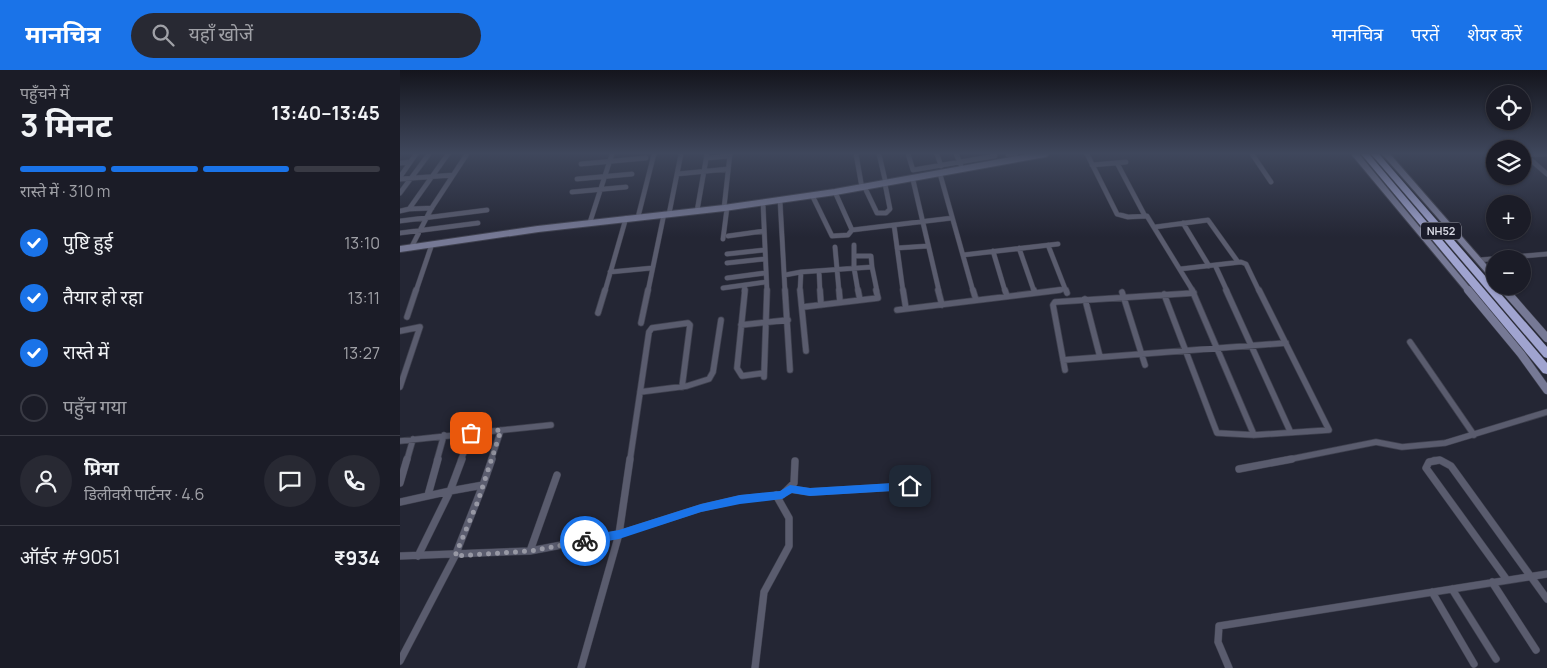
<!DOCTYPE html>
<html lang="hi">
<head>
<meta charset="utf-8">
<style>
	:root { --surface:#1b1c27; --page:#282933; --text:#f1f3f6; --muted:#a0a1a7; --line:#393a44; --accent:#1a73e8 }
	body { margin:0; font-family:Manrope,"Noto Sans Devanagari",sans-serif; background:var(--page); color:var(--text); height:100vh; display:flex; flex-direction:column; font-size:19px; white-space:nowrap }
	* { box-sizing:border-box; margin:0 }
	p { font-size:16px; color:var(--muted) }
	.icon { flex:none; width:28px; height:28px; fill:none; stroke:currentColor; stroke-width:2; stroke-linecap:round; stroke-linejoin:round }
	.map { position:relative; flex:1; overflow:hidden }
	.sheet { display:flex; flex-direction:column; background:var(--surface); width:400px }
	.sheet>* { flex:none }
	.fabs { position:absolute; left:1086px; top:15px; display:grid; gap:10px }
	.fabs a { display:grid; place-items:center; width:45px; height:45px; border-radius:50%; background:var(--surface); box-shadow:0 1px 4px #0004,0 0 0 1px var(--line); font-size:25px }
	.pin { position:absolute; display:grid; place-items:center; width:42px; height:42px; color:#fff; margin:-21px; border-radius:10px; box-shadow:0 2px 8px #0006 }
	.courier { position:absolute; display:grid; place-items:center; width:50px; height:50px; margin:-25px; border:4px solid #1a73e8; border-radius:50%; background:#fff; color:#222; box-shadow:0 1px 6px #0007 }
	.summary em { font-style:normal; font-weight:700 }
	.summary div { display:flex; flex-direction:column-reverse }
	.summary { display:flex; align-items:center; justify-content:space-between; height:85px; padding:0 20px }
	h1 { font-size:32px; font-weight:700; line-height:38px }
	.bar { display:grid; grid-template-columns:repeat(4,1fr); gap:8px 5px; align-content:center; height:60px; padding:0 20px }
	.bar i { height:6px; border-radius:4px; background:var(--line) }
	.bar .selected { background:var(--accent) }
	.bar p { grid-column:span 4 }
	.line { display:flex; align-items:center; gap:12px; padding:0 20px; border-top:1px solid var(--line) }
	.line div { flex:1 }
	.round { display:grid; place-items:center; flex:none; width:52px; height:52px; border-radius:26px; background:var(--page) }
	ol { padding:0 20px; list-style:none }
	li { display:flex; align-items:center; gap:15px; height:55px }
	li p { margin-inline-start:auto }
	li .icon { padding:5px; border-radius:50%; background:var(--accent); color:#fff; stroke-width:4 }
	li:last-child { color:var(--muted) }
	li i { width:28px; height:28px; border:2px solid var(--line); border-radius:50% }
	header { display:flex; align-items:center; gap:30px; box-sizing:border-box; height:70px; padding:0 25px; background:var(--accent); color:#fff }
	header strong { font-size:24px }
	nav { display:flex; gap:28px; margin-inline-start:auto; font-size:18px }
	.search { width:350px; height:45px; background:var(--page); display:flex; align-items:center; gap:12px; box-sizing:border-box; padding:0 18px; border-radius:28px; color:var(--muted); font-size:19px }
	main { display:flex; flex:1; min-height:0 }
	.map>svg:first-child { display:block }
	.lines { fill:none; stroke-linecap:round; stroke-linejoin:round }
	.street-far2-casing { stroke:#404250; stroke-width:5.5 }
	.street-far1-casing { stroke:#404250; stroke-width:7 }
	.street-casing { stroke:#404250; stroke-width:8 }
	.secondary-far1-casing { stroke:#404250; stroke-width:8 }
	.secondary-casing { stroke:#404250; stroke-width:9 }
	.highway-casing { stroke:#404250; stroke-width:1 }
	.street-far2 { stroke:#5a5c6e; stroke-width:4.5 }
	.street-far1 { stroke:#5a5c6e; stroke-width:5.5 }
	.street { stroke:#5a5c6e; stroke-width:7 }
	.secondary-far1 { stroke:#767995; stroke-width:6 }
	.secondary { stroke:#767995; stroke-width:8 }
	.highway { fill:#a0a4d0; fill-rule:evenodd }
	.route { fill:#1a73e8 }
	.done { stroke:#9798a4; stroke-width:5; stroke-dasharray:0 9 }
	.labels { text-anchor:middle; stroke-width:5; stroke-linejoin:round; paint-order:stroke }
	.shield { fill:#1b1c2a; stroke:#9d9ea9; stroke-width:1 }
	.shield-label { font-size:11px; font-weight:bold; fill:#d5d6e0 }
</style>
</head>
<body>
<header>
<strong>मानचित्र</strong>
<div class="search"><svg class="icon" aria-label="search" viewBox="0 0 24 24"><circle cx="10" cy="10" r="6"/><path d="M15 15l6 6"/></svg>यहाँ खोजें</div>
<nav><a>मानचित्र</a><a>परतें</a><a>शेयर करें</a></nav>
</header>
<main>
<section class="sheet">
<div class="summary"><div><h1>3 मिनट</h1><p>पहुँचने में</p></div><em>13:40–13:45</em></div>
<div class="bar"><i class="selected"></i><i class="selected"></i><i class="selected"></i><i></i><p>रास्ते में · 310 m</p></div>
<ol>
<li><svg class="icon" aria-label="check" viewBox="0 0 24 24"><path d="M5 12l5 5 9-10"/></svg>पुष्टि हुई<p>13:10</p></li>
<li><svg class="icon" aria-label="check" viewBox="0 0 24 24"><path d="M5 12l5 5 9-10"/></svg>तैयार हो रहा<p>13:11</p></li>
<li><svg class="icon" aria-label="check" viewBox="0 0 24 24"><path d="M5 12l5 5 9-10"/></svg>रास्ते में<p>13:27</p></li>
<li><i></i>पहुँच गया</li>
</ol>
<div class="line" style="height:90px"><a class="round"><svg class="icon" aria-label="person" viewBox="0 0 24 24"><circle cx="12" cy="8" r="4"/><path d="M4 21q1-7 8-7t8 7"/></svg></a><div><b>प्रिया</b><p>डिलीवरी पार्टनर · 4.6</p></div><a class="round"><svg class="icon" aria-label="chat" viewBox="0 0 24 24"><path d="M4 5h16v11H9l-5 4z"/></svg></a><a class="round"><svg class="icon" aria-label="phone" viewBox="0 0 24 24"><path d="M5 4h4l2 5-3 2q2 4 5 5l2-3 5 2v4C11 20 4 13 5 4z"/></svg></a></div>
<div class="line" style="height:65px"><div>ऑर्डर #9051</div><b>₹934</b></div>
</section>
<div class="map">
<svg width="1147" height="598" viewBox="0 0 1147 598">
	<rect width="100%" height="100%" fill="#242634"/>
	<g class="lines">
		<g class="street-far2-casing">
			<path id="street-far2" d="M456 84 462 118
				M479 84 486 114
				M508 84 513 100 595 86
				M537 84 541 96
				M556 84 561 95
				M687 84 717 144 728 147 747 146 793 221
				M852 84 871 112
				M1124 84 1147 104
				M608 85 616 84
				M1125 85 1147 84
				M307 88 329 86
				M0 93 10 92
				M717 93 745 146
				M181 94 246 88
				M692 95 726 92
				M277 104 328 99
				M540 104 573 221
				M0 107 16 84
				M0 109 53 105
				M177 109 232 104
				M513 110 539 221
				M465 118 477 143H486L490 139 485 114
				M172 122 226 117
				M0 123 29 84
				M412 125 432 166 448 165 452 160 435 122
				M380 130 385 221
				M363 133 367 221
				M32 138 9 139 48 84
				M324 138 330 84
				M0 141 9 139
				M297 141 307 84
				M269 144 281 84
				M238 147 254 84
				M0 151 87 140
				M190 152 212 84
				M783 153 809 196
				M494 155 503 221
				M755 157 808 150 838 192
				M452 160 552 148
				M0 163 78 153
				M328 166 364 161
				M323 169 327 138
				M454 175V198L458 221
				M648 175 666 221
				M435 177 439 221
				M11 178 31 139 67 84
				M497 178 528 176
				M619 178 634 221
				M593 181 605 221
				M327 184 365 180
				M563 185 658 174
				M454 186H471L472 197
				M1079 190 1147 184
				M327 193 365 189
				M815 195 827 221
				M780 199 841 192 846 194 859 221
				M419 201 420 221
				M210 202 252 198
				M385 205 401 202
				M327 208 365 203
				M323 218 366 212
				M16 221 32 174
				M205 221 226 148
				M248 221 264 144
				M344 221 345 215
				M400 221 401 202 472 197 477 221
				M650 221 665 219"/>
		</g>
		<g class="street-far1-casing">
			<path id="street-far1" d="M345 220 337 298 342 306 364 303
				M385 220 390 300
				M400 220 406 281
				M420 220 421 235
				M439 220 440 232
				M458 220 460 230
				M503 220 506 239
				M538 220 542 235
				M573 220 576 230
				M605 220 607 226
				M634 220 635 223
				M666 220 667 223
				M792 220 854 365
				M826 220 890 361
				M722 222 745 295
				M764 224 817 363 854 365 929 360 859 220
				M685 229 700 287
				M403 237 478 228 476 220
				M497 240 660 220
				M198 243 205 220
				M7 247 16 220
				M241 253 248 220
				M341 255 388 250
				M0 261 20 257 0 317
				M1010 272 1074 365
				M663 290 886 273
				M665 300 653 235 655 232 794 223
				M364 307 367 220
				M240 322 287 316 309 309 313 302 321 250
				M0 371 151 355
				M7 390 13 369
				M37 390 44 365
				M61 390 71 363
				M91 390 101 360
				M230 390 249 262 252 258 288 253 290 255 282 317
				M886 390 976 372 1002 377 1045 373 1147 342
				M1034 390H1039"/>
		</g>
		<g class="street-casing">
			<path id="street" d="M839 399 892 389
				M0 413 7 389
				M83 415 92 389
				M390 419 410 422 510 416
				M28 425 38 389
				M0 432 50 421 18 486
				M130 481 157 405
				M0 486 130 481 219 464 301 438 340 429 382 425 394 413 395 391
				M1107 510 1026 398 1029 392 1040 390 1051 396 1147 529
				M1092 512 1136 580
				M1052 519 1096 589
				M1032 522 1074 594
				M0 591 55 486 83 415 50 421 62 389
				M181 598 219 464 230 389
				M355 598 364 522 389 476V448L376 425
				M829 598 818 572 819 556 1147 504"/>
		</g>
		<g class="secondary-far1-casing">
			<path id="secondary-far1" d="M955 84 1069 221
				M986 84 1095 209
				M0 179 138 159 324 138 435 122 645 84
				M1102 216 1106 221"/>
		</g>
		<g class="secondary-casing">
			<path id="secondary" d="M1068 220 1121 284 1147 320
				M1105 220 1147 268"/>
		</g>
		<g class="highway-casing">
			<path id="highway" d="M961 84H969L1147 293V304L1143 303Z
				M971 84H979L1147 277V288L1144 287Z"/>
		</g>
		<use href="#street-far2" class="street-far2"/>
		<use href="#street-far1" class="street-far1"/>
		<use href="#street" class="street"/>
		<use href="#secondary-far1" class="secondary-far1"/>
		<use href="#secondary" class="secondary"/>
		<use href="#highway" class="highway"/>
	</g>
	<linearGradient id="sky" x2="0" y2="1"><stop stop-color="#14151d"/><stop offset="0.5" stop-color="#3f475c"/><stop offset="1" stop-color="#3f475c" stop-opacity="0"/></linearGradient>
	<rect width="1147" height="167" fill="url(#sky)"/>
	<path class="route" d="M510 412 515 416 510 420 410 426 392 423 382 429 340 434 301 442 219 469 185 475 180 471 185 466 219 460 301 434 340 425 380 421 390 415 410 418Z"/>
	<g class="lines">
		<path class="done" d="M71 363 101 360 78 431 55 486 130 481 185 471"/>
	</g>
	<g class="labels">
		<rect class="shield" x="1021" y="152.5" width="40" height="17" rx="4"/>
		<g class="shield-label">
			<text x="1041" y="165">NH52</text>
		</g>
	</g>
</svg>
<div class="fabs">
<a><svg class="icon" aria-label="locate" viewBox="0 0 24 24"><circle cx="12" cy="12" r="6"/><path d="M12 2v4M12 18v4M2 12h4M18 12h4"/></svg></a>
<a><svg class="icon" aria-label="layers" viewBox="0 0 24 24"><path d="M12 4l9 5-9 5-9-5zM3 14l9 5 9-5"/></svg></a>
<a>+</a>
<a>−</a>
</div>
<div class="pin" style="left:71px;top:363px;background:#ea580c"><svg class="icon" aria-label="bag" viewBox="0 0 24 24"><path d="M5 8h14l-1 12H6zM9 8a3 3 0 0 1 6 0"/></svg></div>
<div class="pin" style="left:510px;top:416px;background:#1f2937"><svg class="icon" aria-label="home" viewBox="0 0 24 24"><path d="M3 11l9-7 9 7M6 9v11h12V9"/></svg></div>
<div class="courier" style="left:185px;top:471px"><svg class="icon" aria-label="bike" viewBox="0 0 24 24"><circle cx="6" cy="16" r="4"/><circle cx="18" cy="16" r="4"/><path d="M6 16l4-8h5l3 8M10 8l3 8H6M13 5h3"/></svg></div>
</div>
</main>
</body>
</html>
